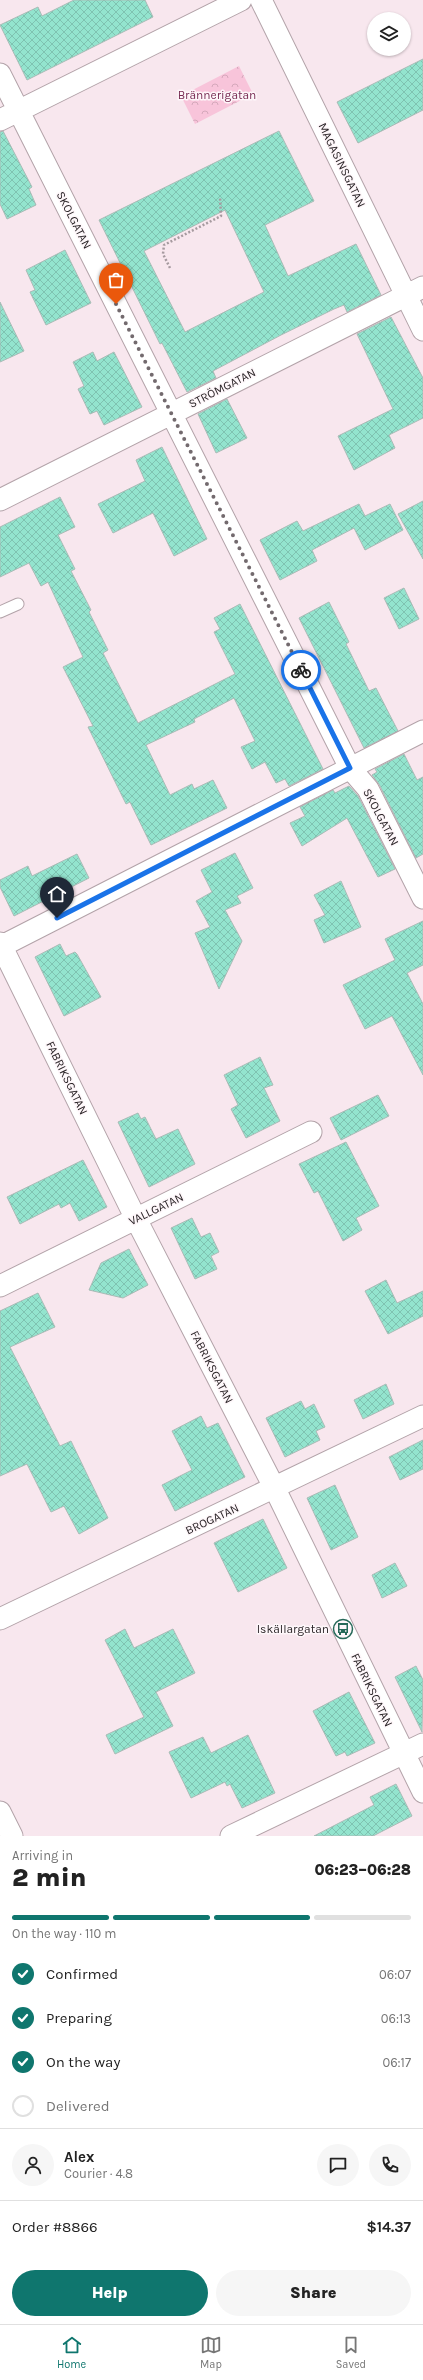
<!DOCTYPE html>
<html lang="en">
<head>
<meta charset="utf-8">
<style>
	:root { --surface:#fff; --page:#f6f6f6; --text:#222; --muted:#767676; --line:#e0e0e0; --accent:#0f766e }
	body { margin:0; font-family:Karla,sans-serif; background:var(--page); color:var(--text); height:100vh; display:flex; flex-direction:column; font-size:15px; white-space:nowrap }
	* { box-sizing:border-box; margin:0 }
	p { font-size:13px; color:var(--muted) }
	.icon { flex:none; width:22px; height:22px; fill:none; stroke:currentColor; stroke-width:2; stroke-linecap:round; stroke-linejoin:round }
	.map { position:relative; height:1836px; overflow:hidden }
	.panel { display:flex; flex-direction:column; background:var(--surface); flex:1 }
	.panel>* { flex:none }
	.controls { position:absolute; left:367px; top:12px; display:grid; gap:8px }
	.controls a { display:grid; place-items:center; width:44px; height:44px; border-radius:50%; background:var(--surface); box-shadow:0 1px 3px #0004; font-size:20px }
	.pin { position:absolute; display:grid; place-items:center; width:34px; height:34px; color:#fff; margin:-41px -17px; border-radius:50% 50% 50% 0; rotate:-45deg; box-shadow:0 0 4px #0007 }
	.pin .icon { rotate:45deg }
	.courier { position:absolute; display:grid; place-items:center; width:40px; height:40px; margin:-20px; border:3px solid #1a73e8; border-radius:50%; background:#fff; color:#222; box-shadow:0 1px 5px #0007 }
	.summary em { font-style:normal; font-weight:800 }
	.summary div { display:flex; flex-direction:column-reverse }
	.summary { display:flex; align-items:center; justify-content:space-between; height:68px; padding:0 12px }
	h1 { font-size:26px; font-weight:800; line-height:30px }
	.bar { display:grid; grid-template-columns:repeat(4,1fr); gap:6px 4px; align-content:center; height:48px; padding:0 12px }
	.bar i { height:5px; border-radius:3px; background:var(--line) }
	.bar .current { background:var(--accent) }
	.bar p { grid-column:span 4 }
	.line { display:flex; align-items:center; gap:10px; padding:0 12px; border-top:1px solid var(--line) }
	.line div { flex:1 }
	.round { display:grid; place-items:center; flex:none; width:42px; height:42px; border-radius:21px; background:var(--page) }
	ol { padding:0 12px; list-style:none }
	li { display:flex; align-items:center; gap:12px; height:44px }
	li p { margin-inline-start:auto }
	li .icon { padding:4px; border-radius:50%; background:var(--accent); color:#fff; stroke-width:4 }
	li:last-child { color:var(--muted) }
	li i { width:22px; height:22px; border:2px solid var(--line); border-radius:50% }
	.cta { display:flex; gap:8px; margin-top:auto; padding:8px 12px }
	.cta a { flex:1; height:46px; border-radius:24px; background:var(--accent); color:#fff; font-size:16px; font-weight:800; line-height:46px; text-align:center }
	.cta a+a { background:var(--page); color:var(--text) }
	.tabs { display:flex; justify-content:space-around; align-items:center; height:56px; border-top:1px solid var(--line); background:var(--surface); font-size:11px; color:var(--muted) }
	.tabs a { display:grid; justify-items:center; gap:2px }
	.tabs .current { color:var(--accent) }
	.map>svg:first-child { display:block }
	.park { fill:url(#park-crowns) }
	.building { fill:url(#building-cross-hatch); stroke:#aabbb6; fill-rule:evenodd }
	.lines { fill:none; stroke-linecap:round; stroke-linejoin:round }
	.service-casing { stroke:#b3a3a9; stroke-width:13 }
	.minor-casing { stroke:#b3a3a9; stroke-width:23 }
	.path { stroke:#a69a9f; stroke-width:2.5; stroke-dasharray:2 2; stroke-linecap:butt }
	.service { stroke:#fff; stroke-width:11 }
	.minor { stroke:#fff; stroke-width:21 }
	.done { stroke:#736a6e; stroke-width:4; stroke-dasharray:0 7.2 }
	.route { stroke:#1a73e8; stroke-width:5 }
	.labels { text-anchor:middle; stroke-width:3; stroke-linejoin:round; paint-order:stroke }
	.park-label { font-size:12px; fill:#772a52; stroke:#fef7fa }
	.street-label { font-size:12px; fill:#2c2629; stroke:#fef7fa }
	.poi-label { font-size:12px; fill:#2c2629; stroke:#fef7fa; text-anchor:end }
</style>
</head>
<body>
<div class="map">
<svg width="423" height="1836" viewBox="0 0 423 1836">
	<defs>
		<pattern id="park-crowns" width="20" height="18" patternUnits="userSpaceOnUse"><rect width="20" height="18" fill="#f8c4da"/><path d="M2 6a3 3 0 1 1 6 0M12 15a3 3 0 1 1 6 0" fill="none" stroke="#d5a8bb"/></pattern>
		<pattern id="building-cross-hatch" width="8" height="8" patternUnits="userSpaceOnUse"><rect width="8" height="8" fill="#93e4ce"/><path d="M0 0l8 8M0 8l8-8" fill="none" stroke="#7fc3b1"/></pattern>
	</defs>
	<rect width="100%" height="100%" fill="#f8e7ee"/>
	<path class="park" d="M239 66 253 94 195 124 181 96Z"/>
	<path class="building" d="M74 0H145L153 17 27 80 0 25 38 7 42 16Z
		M423 59V110L358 143 337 102Z
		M3 131 32 187 29 189 36 205 7 219 0 204V132Z
		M279 131 314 201 265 225 288 276 356 244 381 295 347 312 344 305 334 309 281 335 213 371 216 378 187 392 162 343 160 344 99 220ZM225 210 264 292 185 332 144 251Z
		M65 250 91 303 46 325 30 292 35 290 26 270Z
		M0 302 24 351 0 362Z
		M391 317 423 378V418L389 435 395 448 354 470 338 436 393 409 357 334Z
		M93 352 97 361 114 352 142 407 104 425 97 411 90 414 78 389 84 386 73 362Z
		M227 399 247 438 216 453 198 414Z
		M162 447 207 539 174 556 153 513 113 533 98 504 145 481 136 460Z
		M60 497 75 527 58 535 75 569 71 571 91 610 89 612 108 650 103 653 138 723 235 674 214 632 220 629 214 618 240 604 323 769 289 786 285 779 276 783 265 762 252 769 241 747 255 741 234 698 194 719 195 722 146 745 170 795 192 784 194 789 213 780 227 808 151 845 130 802 126 804 88 727 93 726 63 667 83 657 48 582 41 586 29 563 0 577V527Z
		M423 501V559L398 514Z
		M359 504 365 516 390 504 403 530 365 550 354 528 312 550 317 561 280 580 260 540 297 521 303 531Z
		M404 588 419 619 399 629 384 598Z
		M329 602 349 642 346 644 369 691 376 688 398 731 364 748 299 618Z
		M404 754 417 780 423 777V854L416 858 379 784 372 775 377 772 375 769Z
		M349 786 358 796 395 869 378 877 347 818 302 846 290 823 305 816 300 807 333 790 335 793Z
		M235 853 253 888 237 896 241 903 225 910 242 941 219 989 195 933 210 927 196 901 212 892 201 870Z
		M77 854 89 878 14 916 0 887V880L28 866 32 876Z
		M341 881 361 927 324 943 314 920 325 915 314 895Z
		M423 921V965L407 973 423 1004V1075L392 1016 365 1029 343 985 395 960 385 939Z
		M60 944 66 956 75 952 77 954 101 997 64 1016 35 957Z
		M260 1057 273 1085 264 1088 280 1121 246 1138 231 1109 238 1105 224 1075Z
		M378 1095 389 1116 341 1140 330 1118Z
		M138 1113 141 1119 145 1117 156 1139 178 1129 195 1164 149 1187 118 1122Z
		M346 1142 379 1206 356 1218 362 1230 343 1241 318 1191 314 1193 299 1164Z
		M83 1160 107 1207 79 1221 70 1203 61 1208 59 1204 20 1224 7 1197Z
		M192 1218 201 1237 210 1233 219 1252 211 1256 217 1269 195 1279 171 1228Z
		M129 1249 148 1285 123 1298 89 1290 101 1263Z
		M386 1280 397 1303 423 1291V1316L388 1334 365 1291Z
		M38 1293 55 1327 10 1347 60 1446 71 1441 108 1518 79 1534 64 1506 51 1512 27 1464 0 1476V1311Z
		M386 1384 394 1404 363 1419 354 1400Z
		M301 1401 305 1409 314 1404 325 1427 316 1431 320 1440 285 1457 266 1418Z
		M201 1416 207 1428 218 1423 245 1477 175 1511 162 1485 192 1470 172 1431Z
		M423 1440V1469L400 1480 389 1457Z
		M335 1485 358 1537 331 1550 307 1498Z
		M263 1519 287 1568 238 1592 214 1543Z
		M395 1563 407 1586 382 1598 372 1575Z
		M125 1629 134 1648 173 1629 195 1673 156 1692 173 1726 115 1754 106 1735 144 1717 105 1640Z
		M416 1666 423 1680 422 1732 395 1677Z
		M349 1692 375 1743 347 1756 345 1752 336 1756 313 1711Z
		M248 1735 275 1793 242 1808 230 1784 227 1786 225 1782 191 1798 169 1752 203 1737 211 1753Z
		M396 1784 412 1816 373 1836H314L374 1805 370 1797Z"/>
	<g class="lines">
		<g class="service-casing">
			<path id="service" d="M0 612 18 604"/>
		</g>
		<g class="minor-casing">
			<path id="minor" d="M261 0 423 330
				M0 74 350 768 368 789 423 898
				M0 120 241 0
				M0 500 423 287
				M0 943 136 1219 275 1489 423 1792
				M0 947 423 731
				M0 1286 311 1132
				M0 1619 423 1416
				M0 1812 12 1836
				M231 1836 423 1744"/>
		</g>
		<path class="path" d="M170 268 163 254 164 245 221 216 220 197"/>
		<use href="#service" class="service"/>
		<use href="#minor" class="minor"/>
	</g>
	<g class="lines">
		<path class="done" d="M116 304 301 670"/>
		<path class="route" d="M57 918 350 768 301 670"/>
	</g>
	<defs>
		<g id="bus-ring" transform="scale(1)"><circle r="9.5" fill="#fef7fa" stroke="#266959" stroke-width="1.5"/><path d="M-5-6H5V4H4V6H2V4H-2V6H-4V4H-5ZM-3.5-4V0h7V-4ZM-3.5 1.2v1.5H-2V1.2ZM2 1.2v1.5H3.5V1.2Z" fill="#266959"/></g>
	</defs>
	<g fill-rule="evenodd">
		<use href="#bus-ring" x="343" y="1629"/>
	</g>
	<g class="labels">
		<g class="park-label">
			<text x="217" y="99">Brännerigatan</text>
		</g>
		<g class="street-label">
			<text transform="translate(342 165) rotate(64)" y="4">MAGASINSGATAN</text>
			<text transform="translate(74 220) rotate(63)" y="4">SKOLGATAN</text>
			<text transform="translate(222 388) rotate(-27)" y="4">STRÖMGATAN</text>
			<text transform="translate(381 817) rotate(62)" y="4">SKOLGATAN</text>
			<text transform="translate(67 1078) rotate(64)" y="4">FABRIKSGATAN</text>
			<text transform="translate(156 1209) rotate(-26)" y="4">VALLGATAN</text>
			<text transform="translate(212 1367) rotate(63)" y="4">FABRIKSGATAN</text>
			<text transform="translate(212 1519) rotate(-25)" y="4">BROGATAN</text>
			<text transform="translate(372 1690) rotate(64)" y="4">FABRIKSGATAN</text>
		</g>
		<g class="poi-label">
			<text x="329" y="1633">Iskällargatan</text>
		</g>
	</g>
</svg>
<div class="controls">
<a><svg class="icon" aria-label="layers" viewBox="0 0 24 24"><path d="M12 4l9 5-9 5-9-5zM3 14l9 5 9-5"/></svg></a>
</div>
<div class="pin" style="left:116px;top:304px;background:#ea580c"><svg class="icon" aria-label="bag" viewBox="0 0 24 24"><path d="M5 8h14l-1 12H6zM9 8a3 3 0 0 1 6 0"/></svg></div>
<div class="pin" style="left:57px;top:918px;background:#1f2937"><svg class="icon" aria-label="home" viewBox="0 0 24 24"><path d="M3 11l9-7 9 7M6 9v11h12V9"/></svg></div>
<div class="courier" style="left:301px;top:670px"><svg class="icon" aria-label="bike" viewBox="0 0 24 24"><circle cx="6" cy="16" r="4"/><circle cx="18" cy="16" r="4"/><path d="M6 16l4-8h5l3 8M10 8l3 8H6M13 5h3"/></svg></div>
</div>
<section class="panel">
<div class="summary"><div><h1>2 min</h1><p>Arriving in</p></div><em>06:23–06:28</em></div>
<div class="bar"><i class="current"></i><i class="current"></i><i class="current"></i><i></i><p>On the way · 110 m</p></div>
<ol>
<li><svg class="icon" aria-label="check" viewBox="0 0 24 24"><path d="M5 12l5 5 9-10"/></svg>Confirmed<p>06:07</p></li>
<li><svg class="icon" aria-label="check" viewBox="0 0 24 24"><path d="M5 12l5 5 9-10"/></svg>Preparing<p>06:13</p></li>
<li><svg class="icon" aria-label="check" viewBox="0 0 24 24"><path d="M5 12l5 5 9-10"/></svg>On the way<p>06:17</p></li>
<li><i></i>Delivered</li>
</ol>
<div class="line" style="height:72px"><a class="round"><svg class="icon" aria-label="person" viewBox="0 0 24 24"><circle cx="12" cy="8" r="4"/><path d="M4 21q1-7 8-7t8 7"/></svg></a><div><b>Alex</b><p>Courier · 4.8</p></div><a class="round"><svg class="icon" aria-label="chat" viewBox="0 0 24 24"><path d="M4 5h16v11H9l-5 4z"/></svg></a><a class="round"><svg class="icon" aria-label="phone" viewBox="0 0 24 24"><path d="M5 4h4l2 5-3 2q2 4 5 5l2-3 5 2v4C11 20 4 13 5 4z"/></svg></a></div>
<div class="line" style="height:52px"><div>Order #8866</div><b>$14.37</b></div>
<div class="cta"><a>Help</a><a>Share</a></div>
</section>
<nav class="tabs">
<a class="current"><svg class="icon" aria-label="home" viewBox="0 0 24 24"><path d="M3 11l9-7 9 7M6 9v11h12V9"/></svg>Home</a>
<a><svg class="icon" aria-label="map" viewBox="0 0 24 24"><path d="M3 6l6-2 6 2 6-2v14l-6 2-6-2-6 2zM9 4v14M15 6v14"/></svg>Map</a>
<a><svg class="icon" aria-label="saved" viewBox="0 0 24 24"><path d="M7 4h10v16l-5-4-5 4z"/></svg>Saved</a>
</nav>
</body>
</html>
